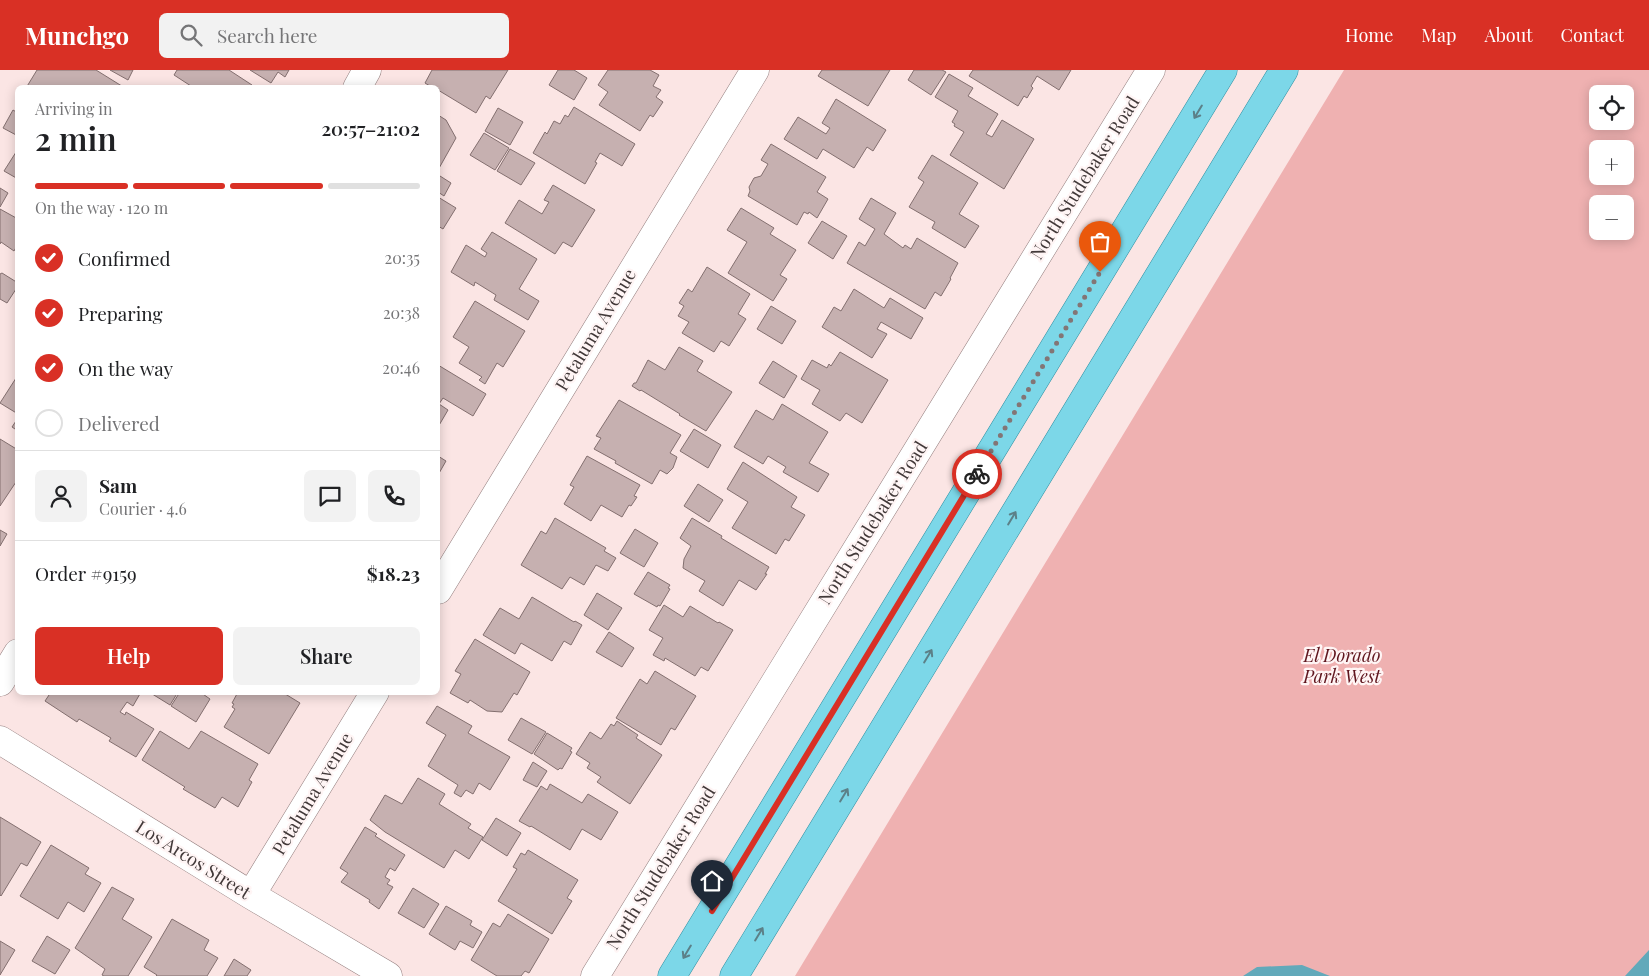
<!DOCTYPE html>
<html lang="en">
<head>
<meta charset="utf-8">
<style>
	:root { --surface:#fff; --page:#f2f2f2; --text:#202124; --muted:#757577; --line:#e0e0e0; --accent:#d93025 }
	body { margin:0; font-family:"Playfair Display",serif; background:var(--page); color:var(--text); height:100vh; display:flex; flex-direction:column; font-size:19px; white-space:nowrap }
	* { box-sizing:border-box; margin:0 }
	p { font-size:16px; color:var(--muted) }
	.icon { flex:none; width:28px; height:28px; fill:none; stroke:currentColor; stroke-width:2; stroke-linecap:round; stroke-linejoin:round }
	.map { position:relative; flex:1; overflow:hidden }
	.drawer { position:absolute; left:15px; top:15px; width:425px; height:610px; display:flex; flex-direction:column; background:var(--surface); border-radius:8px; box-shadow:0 2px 12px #0003 }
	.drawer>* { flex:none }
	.tools { position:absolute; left:1589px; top:15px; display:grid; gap:10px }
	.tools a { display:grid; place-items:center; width:45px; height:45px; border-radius:8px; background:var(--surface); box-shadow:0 2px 12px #0003; font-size:25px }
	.pin { position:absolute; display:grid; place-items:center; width:42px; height:42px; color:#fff; margin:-51px -21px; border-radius:50% 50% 50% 0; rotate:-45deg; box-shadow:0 0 5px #0007 }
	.pin .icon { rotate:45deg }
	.courier { position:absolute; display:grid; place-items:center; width:50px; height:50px; margin:-25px; border:4px solid #d93025; border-radius:50%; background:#fff; color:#222; box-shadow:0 1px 6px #0007 }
	.summary em { font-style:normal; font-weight:600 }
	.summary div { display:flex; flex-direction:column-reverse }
	.summary { display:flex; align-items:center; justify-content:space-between; height:85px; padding:0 20px }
	h1 { font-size:32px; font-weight:600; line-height:38px }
	.bar { display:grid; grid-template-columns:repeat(4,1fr); gap:8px 5px; align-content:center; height:60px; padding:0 20px }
	.bar i { height:6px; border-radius:4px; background:var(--line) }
	.bar .current { background:var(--accent) }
	.bar p { grid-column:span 4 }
	.line { display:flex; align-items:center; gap:12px; padding:0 20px; border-top:1px solid var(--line) }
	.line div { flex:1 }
	.round { display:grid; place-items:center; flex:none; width:52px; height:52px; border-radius:8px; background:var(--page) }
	ol { padding:0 20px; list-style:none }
	li { display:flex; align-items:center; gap:15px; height:55px }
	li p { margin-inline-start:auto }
	li .icon { padding:5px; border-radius:50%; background:var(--accent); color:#fff; stroke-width:4 }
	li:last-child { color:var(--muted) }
	li i { width:28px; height:28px; border:2px solid var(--line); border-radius:50% }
	.cta { display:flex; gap:10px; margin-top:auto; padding:10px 20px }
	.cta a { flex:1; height:58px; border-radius:8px; background:var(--accent); color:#fff; font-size:20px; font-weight:600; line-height:58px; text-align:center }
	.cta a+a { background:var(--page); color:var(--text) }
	header { display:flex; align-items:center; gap:30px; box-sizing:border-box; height:70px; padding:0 25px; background:var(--accent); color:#fff }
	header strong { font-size:24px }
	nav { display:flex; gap:28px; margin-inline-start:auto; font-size:18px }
	.search { width:350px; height:45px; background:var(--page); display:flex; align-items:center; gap:12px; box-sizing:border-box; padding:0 18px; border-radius:8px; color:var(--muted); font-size:19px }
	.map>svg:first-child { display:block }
	.green { fill:#efb1b1; fill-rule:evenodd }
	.water { fill:#62a9ba }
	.building { fill:#c6b0b0; stroke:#836f6f }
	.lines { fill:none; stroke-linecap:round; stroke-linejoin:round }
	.minor-casing { stroke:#927d7d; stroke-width:29 }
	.major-casing { stroke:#2e8fa1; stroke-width:29 }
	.minor { stroke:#fff; stroke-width:28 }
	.major { stroke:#7cd7e8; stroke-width:28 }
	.oneway { stroke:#5c8088 }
	.done { stroke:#837575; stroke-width:5; stroke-dasharray:0 9 }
	.route { stroke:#d93025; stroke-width:6 }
	.labels { text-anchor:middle; stroke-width:4.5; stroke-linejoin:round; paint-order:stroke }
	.street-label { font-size:18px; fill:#423939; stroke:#fff5f5 }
	.park-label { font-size:18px; font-style:italic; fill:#60161e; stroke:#fff5f5 }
</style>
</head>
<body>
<header>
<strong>Munchgo</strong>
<div class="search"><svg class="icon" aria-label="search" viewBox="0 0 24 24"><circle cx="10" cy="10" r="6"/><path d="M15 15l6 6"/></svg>Search here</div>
<nav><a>Home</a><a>Map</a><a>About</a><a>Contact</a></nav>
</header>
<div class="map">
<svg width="1649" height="906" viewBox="0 0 1649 906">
	<rect width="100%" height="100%" fill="#fbe5e4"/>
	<path class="green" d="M1344 0H1649V906H795ZM1598 24H1625V51H1598ZM1598 79H1625V106H1598ZM1598 134H1625V161H1598Z"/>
	<path class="water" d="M1649 880V906H1625Z
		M1302 895 1330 906H1243L1257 897Z"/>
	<path class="building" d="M37 0H96L125 18H26Z
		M110 0H133L128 10Z
		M177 0H229L252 15 251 18H194L174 5Z
		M250 0H289L285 7 278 2 271 13Z
		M432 0H508L490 29 486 26 476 43 438 20V18H433L425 13Z
		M558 0H574L587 8 574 30 549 15Z
		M608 0H650L659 5 653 16 661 20 656 27 663 32 653 47 650 45 640 61 599 35 608 22 598 15Z
		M822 0H890L868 36 818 6Z
		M914 0H942L946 2 931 25 908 10Z
		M973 0H1071L1059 20 1037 6 1031 16 1033 18 1027 28 1024 26 1018 36 969 6Z
		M949 4 973 18 968 26 998 44 986 64 992 67 1002 50 1034 69 1004 119 950 85 964 62 954 56 955 54 952 52 958 41 935 27Z
		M836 29 886 60 873 81 867 77 854 98 823 79 817 89 784 69 798 47 826 64 830 58 822 53Z
		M574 37 635 74 622 96 600 83 595 92 597 93 585 114 533 83 545 62 547 64 554 51 560 54 565 45 568 47Z
		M498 38 523 52 510 75 485 61Z
		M13 40 18 43V66L3 58Z
		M438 45 446 50 456 68 438 100Z
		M484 63 509 78 495 100 470 85Z
		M771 74 826 107 817 122 828 129 817 148 809 142 808 144 804 142 797 155 748 126 750 121 749 117 754 108 761 106 768 94 761 90Z
		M18 79V109L4 101Z
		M510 79 535 93 521 115 497 101Z
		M932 85 978 113 959 144 979 156 965 178 932 158 935 152 909 137 924 112 918 108Z
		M440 106 451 113 444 126 438 122V110Z
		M553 115 595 140 572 177 563 172 555 184 505 153 519 130 542 144 549 132 544 130Z
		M0 118 8 123 0 137Z
		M438 127 456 138 443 159 438 156Z
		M871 128 896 143 884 164 903 178 905 175 911 179 917 168 958 193 950 208 951 209 941 226 935 222 925 239 847 193 859 172 865 176 875 159 859 149Z
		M741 138 774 158 770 164 796 180 780 205 787 209 773 231 728 203 747 172 727 160Z
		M0 139 18 149V174L14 181 1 172 0 174Z
		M822 151 847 166 833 189 808 173Z
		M492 162 537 189 519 219 539 231 528 250 494 230 496 225 475 212 474 216 451 202 466 175 485 187 487 183 481 179Z
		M707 197 750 224 738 244 746 249 729 276 721 271 714 282 682 263 689 252 678 246 684 236 679 233 688 219 692 222Z
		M2 203 18 213V216L7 233 0 229V204Z
		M854 219 884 238 890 228 923 248 911 269 881 252 877 259 887 264 872 288 822 257 834 237 841 241Z
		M475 231 525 261 503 297 497 293 485 314 479 310 482 307 459 293 469 277 453 267Z
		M771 236 796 251 782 274 757 259Z
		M679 277 703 291 697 301 732 322 706 361 679 345 680 344 641 320 640 321 632 316 634 313H636L648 290 665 300Z
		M840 282 888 310 862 353 846 343 840 351 812 334 820 320 801 309 812 290 827 298 829 294 831 296Z
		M773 291 797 306 784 328 759 313Z
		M438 295 486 324 473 346 443 328 439 334 448 340 438 357Z
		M18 305V344L0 333Z
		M619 330 681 365 670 383 677 387 673 398 667 404 660 400 652 414 615 393 616 391 594 379 601 368 596 366Z
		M782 334 828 362 809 393 829 404 818 422 783 402 786 397 768 386 763 394 734 377 756 340 773 350Z
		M18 348V361L12 357Z
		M694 359 721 375 708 398 680 381Z
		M0 369 18 380V413L16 412 0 436Z
		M438 386 446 391 438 405Z
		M587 386 640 415 634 426 637 427 631 436 629 435 622 447 601 435 591 451 564 434 574 417 570 415Z
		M743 392 797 427 791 437 805 445 789 471 785 469 776 484 732 458 748 432 727 419Z
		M698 414 723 430 709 452 684 436Z
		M555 448 606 478 604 481 616 488 608 501 596 495 584 515 570 507 562 519 521 495 541 461 546 464Z
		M692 448 722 466 721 468 769 497 765 504H767L756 520 739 510 723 536 699 521 705 511 683 498 684 489 691 476 680 468Z
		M635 459 658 473 644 497 620 483Z
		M0 460 7 464 0 476Z
		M648 502 670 515 668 518 670 519 660 536 658 535 657 537 634 524Z
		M597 523 622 538 608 560 584 545Z
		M532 527 574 552 575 551 582 555 571 575 564 571 552 591 521 573 515 584 483 565 500 538 519 549Z
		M664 535 683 547 690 536 718 553 719 552 733 560 708 601 701 597 695 606 665 588 664 591 653 585 663 568 649 560Z
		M609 562 634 578 622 597 596 582Z
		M475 569 530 602 517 625 514 623 502 642 487 641 470 630 468 633 450 623 461 604 455 601Z
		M655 601 696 626 675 660 671 658 661 675 616 648 640 609 647 614Z
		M51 622H141L133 636 127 632 120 642 125 645 126 642 154 659 136 687 109 671 111 668 79 649 77 652 45 631Z
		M149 622H178L170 635Z
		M180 622H200L210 629 196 652 171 636Z
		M238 622H282L300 633 269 684 224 657 235 639 232 637 234 634 232 633Z
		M437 636 472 656 468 663 510 687 490 720 479 713 473 724 466 720 461 727 454 723 458 715 428 696 446 665 426 653Z
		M521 648 546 662 532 684 508 670Z
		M617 651 638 665 636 668 662 685 630 734 597 712 601 707 587 698 590 693 576 684 590 662 601 669 611 654 614 656Z
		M160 661 189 679 201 661 258 694 249 710 252 712 238 737 222 727 215 738 183 719 185 717 142 690Z
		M547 663 572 678 570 681 572 682 562 699 560 698 558 700 534 684Z
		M533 692 547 701 537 717 523 710Z
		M418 708 445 724 439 734 471 754 468 758 483 767 469 789 455 780 444 798 385 762 370 750 385 725 402 734Z
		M550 714 582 733 588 724 618 742 601 770 582 759 570 780 531 756 530 757 519 751 541 716 547 720Z
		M0 747 41 772 27 796 21 793 1 826 0 825Z
		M496 748 521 763 507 786 482 770Z
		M365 757 377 764 375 766 405 785 395 801 390 798 385 807 390 810 387 814 393 817 379 839 369 832 370 830 341 812 348 803 340 798Z
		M51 775 89 798 85 804 101 813 84 842 68 832 58 849 20 826Z
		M528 780 578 810 567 828 572 831 552 864 498 831 517 799 513 797 521 783 525 785Z
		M112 817 134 829 122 849 152 867 128 906H104L102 905 105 899 75 878Z
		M413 818 439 834 424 858 398 843Z
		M446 836 472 851 470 855 482 862 473 878 460 871 455 880 429 864Z
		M508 844 549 869 529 903 525 901 521 906H497L471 890 493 853 500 857Z
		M172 849 209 870 204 880 218 888 207 906H156L157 905 144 897Z
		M47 866 70 880 55 904 32 891Z
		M0 871 15 880 0 905Z
		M234 889 251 900 247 906H224Z"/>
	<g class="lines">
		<g class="minor-casing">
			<path id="minor" d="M357 18 367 0
				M438 520 755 0
				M0 612 18 583
				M0 670 251 825 388 906
				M251 825 375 622
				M595 906 1151 0"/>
		</g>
		<g class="major-casing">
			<path id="major" d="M672 906 1223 0
				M734 906 1284 0"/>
		</g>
		<use href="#minor" class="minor"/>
		<use href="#major" class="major"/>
	</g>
	<defs><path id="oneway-shaft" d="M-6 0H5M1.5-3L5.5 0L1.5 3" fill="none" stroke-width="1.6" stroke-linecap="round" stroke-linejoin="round" transform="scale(1.25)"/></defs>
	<g class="oneway">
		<use href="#oneway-shaft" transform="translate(1198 42) rotate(121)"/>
		<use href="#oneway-shaft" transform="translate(1012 448) rotate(-59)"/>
		<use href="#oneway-shaft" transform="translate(928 586) rotate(-59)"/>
		<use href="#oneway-shaft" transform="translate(844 725) rotate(-59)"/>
		<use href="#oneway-shaft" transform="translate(759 864) rotate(-59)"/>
		<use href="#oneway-shaft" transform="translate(687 882) rotate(121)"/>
	</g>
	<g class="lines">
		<path class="done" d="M977 404 1100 202"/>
		<path class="route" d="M712 841 977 404"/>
	</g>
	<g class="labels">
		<g class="street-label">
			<text transform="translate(1085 108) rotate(-58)" y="6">North Studebaker Road</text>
			<text transform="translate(596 260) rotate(-59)" y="6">Petaluma Avenue</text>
			<text transform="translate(873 453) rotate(-58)" y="6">North Studebaker Road</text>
			<text transform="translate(313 724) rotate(-59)" y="6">Petaluma Avenue</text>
			<text transform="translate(193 790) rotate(32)" y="6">Los Arcos Street</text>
			<text transform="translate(661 798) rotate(-58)" y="6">North Studebaker Road</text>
		</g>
		<g class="park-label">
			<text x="1342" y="592">El Dorado<tspan x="1342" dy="21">Park West</tspan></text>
		</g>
	</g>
</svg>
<div class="tools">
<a><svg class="icon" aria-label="locate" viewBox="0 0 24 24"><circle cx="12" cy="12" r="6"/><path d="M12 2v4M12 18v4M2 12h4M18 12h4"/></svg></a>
<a>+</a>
<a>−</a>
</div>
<div class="pin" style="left:1100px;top:202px;background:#ea580c"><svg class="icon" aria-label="bag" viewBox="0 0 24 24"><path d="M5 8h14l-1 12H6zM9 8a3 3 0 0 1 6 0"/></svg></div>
<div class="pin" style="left:712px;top:841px;background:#1f2937"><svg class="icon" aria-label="home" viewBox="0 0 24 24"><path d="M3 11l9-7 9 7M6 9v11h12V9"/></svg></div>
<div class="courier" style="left:977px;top:404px"><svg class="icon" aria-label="bike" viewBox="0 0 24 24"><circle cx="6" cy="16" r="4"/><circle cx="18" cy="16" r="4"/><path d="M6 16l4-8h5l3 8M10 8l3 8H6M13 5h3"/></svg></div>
<section class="drawer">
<div class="summary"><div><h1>2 min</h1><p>Arriving in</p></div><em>20:57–21:02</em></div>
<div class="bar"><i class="current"></i><i class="current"></i><i class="current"></i><i></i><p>On the way · 120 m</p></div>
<ol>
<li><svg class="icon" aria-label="check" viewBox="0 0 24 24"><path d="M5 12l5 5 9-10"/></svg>Confirmed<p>20:35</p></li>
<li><svg class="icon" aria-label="check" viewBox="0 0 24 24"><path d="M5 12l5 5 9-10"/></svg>Preparing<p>20:38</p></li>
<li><svg class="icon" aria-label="check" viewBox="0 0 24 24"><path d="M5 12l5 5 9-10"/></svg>On the way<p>20:46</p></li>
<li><i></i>Delivered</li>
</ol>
<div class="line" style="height:90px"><a class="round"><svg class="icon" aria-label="person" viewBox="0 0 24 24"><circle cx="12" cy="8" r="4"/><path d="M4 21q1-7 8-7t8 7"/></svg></a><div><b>Sam</b><p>Courier · 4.6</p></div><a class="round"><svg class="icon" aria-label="chat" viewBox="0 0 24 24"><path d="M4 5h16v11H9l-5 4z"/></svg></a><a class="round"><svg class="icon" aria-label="phone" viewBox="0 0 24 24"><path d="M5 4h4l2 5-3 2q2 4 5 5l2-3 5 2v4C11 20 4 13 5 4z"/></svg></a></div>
<div class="line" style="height:65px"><div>Order #9159</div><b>$18.23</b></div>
<div class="cta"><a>Help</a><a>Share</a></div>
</section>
</div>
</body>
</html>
